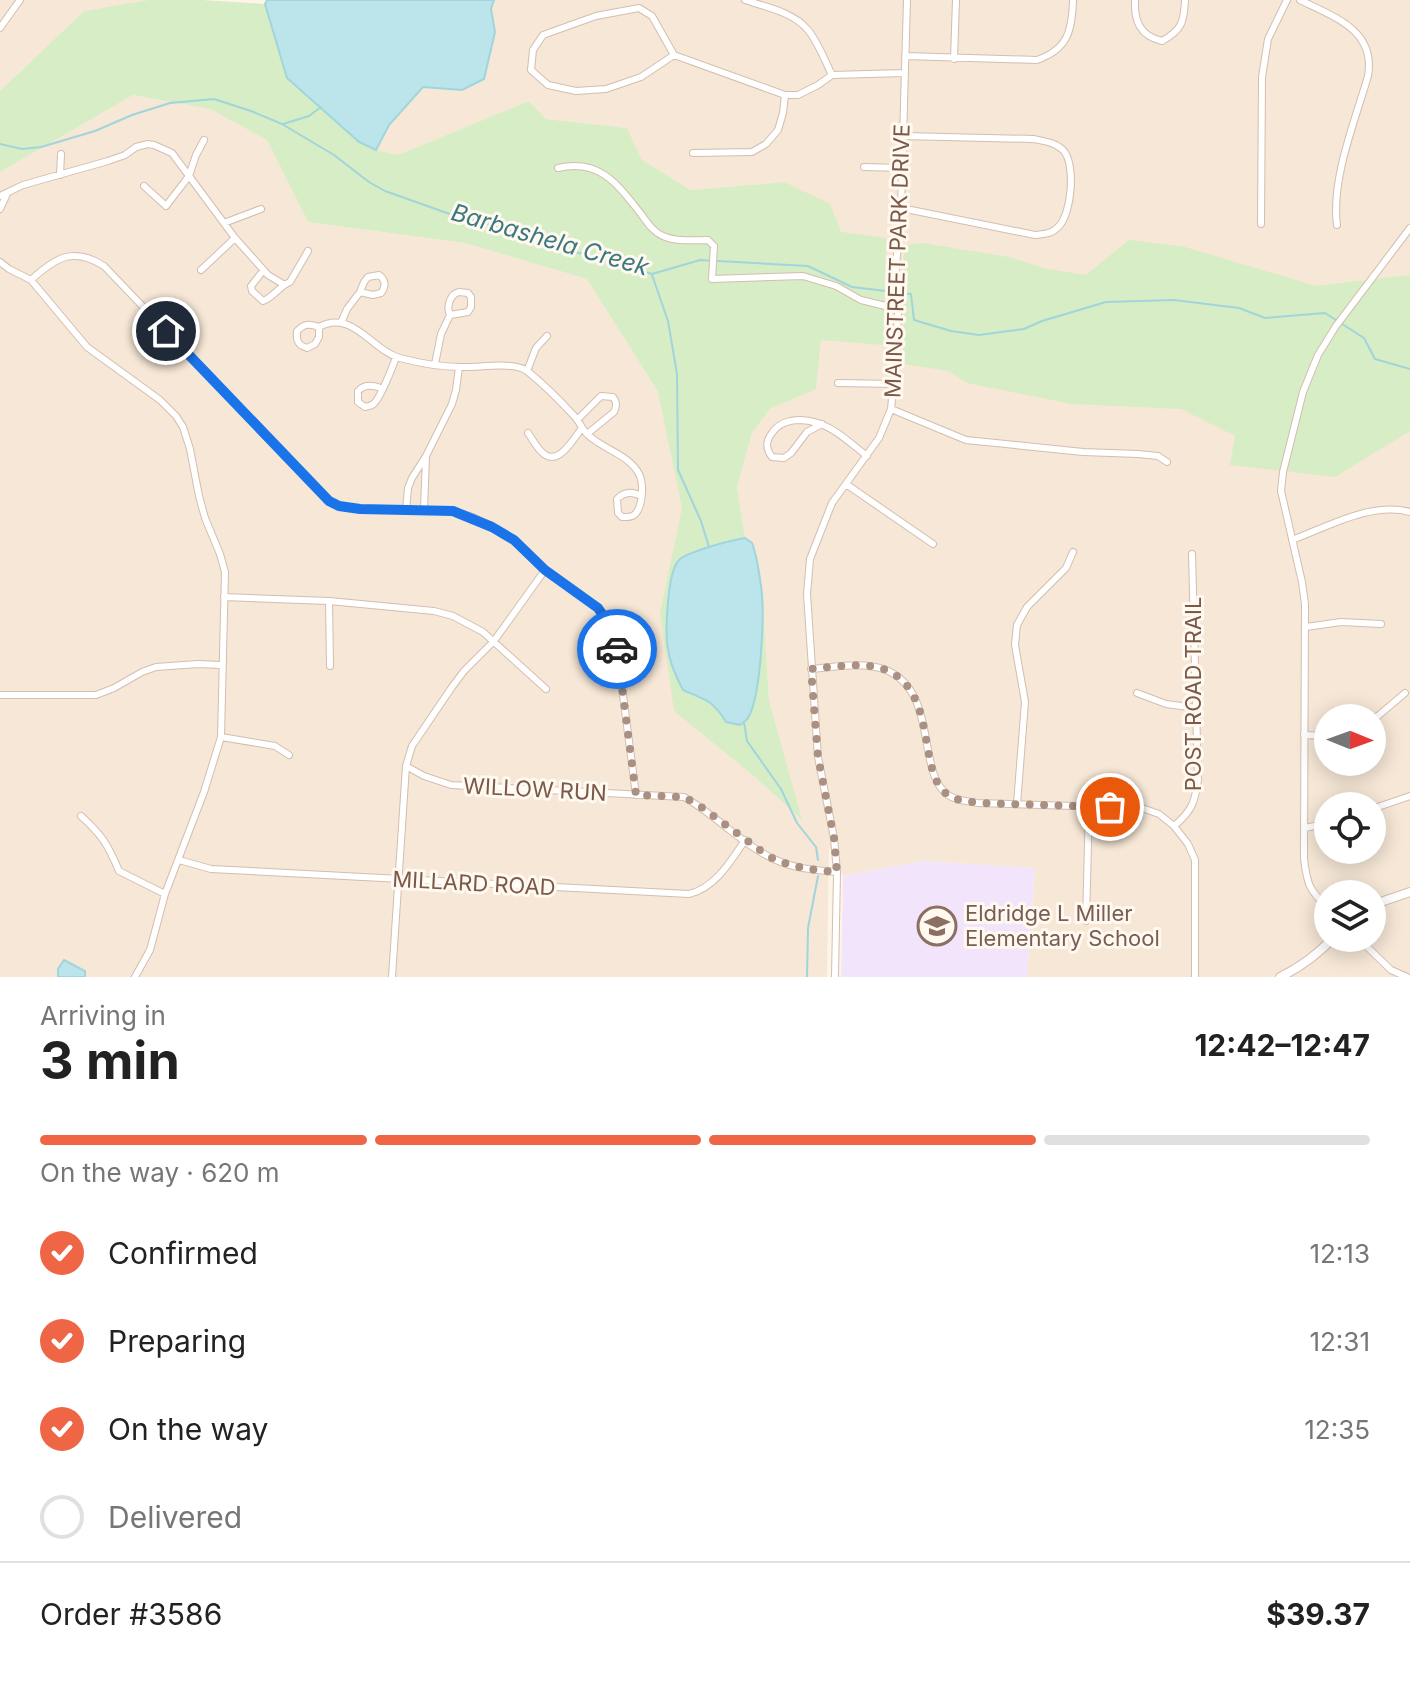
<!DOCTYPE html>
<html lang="en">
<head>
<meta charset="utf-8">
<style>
	:root { --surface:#fff; --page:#f2f2f2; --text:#222; --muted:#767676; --line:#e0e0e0; --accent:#ef6646 }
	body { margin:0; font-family:Inter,sans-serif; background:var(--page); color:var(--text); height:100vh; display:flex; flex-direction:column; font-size:30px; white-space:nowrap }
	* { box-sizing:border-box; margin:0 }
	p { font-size:26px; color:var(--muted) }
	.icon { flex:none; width:44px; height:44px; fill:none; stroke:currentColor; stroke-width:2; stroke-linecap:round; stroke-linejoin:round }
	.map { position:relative; height:977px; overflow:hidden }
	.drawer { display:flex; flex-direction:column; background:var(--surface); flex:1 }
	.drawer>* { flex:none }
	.needle { width:52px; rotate:91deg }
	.tools { position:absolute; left:1314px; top:704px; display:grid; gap:16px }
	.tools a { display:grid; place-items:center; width:72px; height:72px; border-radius:50%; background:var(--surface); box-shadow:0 4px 20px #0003; font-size:40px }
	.pin { position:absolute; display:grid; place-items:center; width:68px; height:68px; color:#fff; margin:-34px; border:4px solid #fff; border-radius:50%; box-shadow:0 2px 8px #0007 }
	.courier { position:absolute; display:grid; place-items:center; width:80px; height:80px; margin:-40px; border:6px solid #1a73e8; border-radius:50%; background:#fff; color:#222; box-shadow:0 2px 10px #0007 }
	.headline em { font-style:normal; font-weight:700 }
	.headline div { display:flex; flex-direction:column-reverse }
	.headline { display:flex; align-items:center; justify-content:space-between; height:136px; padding:0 40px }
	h1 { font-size:52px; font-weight:700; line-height:60px }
	.bar { display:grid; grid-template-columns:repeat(4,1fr); gap:12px 8px; align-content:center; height:96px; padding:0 40px }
	.bar i { height:10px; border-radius:6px; background:var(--line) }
	.bar .active { background:var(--accent) }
	.bar p { grid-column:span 4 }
	.line { display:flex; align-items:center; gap:20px; padding:0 40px; border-top:2px solid var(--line) }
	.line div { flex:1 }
	ol { padding:0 40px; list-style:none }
	li { display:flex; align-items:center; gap:24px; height:88px }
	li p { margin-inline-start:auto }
	li .icon { padding:8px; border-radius:50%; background:var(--accent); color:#fff; stroke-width:4 }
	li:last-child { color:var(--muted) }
	li i { width:44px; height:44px; border:4px solid var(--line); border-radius:50% }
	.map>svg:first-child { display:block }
	.residential { fill:#f6e7d6; fill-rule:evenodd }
	.education { fill:#f2e5fb }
	.green { fill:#d7edc5 }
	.water { fill:#bbe5ea; stroke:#a0d5dc; stroke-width:2 }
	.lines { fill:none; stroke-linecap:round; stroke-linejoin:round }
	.stream { stroke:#a0d5dc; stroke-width:2 }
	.minor-casing { stroke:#d4beaf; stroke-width:8 }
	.tertiary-casing { stroke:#d4beaf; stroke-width:10 }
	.minor { stroke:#fff; stroke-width:6 }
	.tertiary { stroke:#fff; stroke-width:8 }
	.done { stroke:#a99082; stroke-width:8; stroke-dasharray:0 14.4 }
	.route { stroke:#1a73e8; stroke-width:10 }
	.labels { text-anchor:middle; stroke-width:6; stroke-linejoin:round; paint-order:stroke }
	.street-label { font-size:22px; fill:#7b594a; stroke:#fff9f0 }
	.education-label { font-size:22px; fill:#785e54; stroke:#fff9f0; text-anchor:start }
	.water-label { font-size:24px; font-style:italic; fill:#3b7881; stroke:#fff9f0 }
</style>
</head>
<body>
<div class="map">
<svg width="1410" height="977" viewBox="0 0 1410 977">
	<rect width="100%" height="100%" fill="#fef5e9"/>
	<path class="residential" d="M0 0H148L84 11 0 91Z
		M494 0H1410V977H1027L1035 868 922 861 843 876 829 847 827 977H0V172L133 95 210 109 267 140 308 222 465 243 587 279 658 392 683 508 660 613 754 776 801 818 769 700 762 588 757 556 745 538 737 488 752 433 770 409 816 389 821 340 841 232 784 182 691 190 642 160 627 128 546 119 529 101 398 155 376 150 389 125 423 87 462 90 495 32 491 9ZM1328 718H1372V762H1328ZM1328 806H1372V850H1328ZM1328 894H1372V938H1328Z"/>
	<path class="education" d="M922 861 1035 868 1027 977H841L843 876Z"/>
	<path class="green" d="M148 0H202L265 4 287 78 359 142 376 150 398 155 529 101 546 119 627 128 642 160 691 190 784 182 830 204 841 232 886 238 884 345 821 340 816 389 770 409 752 433 737 488 745 538 752 543 757 556 762 588 769 700 802 820 754 776 674 711 660 613 682 508 658 392 587 279 465 243 308 222 267 140 210 109 133 95 0 172V91L84 11Z
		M1129 240 1185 247 1316 286 1410 275V431L1335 477 1230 465 1235 436 1181 409 1072 404 967 383 949 371 903 364 904 245 922 243 1009 257 1047 269 1086 275Z"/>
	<path class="water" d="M267 0H494L491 9 495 32 484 79 462 90 423 87 389 125 376 150 359 142 287 78 265 4Z
		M745 538 752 543C757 556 759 571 761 586 765 612 761 694 749 716 746 722 745 721 740 725L726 722C712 699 705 700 683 690 676 677 670 664 668 649 665 633 667 569 680 559 691 551 731 540 745 538Z
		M64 960 85 971V977H58V969Z"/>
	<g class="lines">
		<path class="stream" d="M283 124 309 116 321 107
			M0 144 22 149 41 147 95 131 132 115 170 103 214 99 251 111 282 124 334 155 369 182 385 191 447 213 495 226 545 243 652 274 700 260 808 266 852 287 911 294 914 320 951 331 979 335 1024 329 1042 321 1106 302 1174 300 1239 308 1265 318 1325 313 1364 338 1375 359 1410 369
			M652 275 668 321 677 374 678 470 701 521 709 547
			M744 722 747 741 781 789 797 823 816 847 818 860
			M807 977 808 928 818 876"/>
		<g class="minor-casing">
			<path id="minor" d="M745 0C766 7 793 12 808 30 818 42 825 61 832 75
				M1135 0C1134 21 1140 36 1162 41 1182 30 1184 22 1185 0
				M1300 0C1334 17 1376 30 1368 76 1355 121 1331 179 1337 225
				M639 8 652 16 674 55 641 77 606 89 576 91 548 85 531 70 533 50 543 35 596 16Z
				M0 28 20 0
				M674 55 785 95H798L818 85 832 75 905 73
				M905 56 1037 60C1068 49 1072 31 1073 0
				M954 59 956 0
				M693 153 752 152 766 144 778 130 783 113 785 95
				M864 167 902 168
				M558 168C600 158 618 185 641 214 647 222 653 232 663 236 676 242 693 240 708 240L714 246 712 279 803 276 836 286 861 300 898 309
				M60 175 61 154
				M144 186 166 206 189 176 196 155 204 140
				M0 196 23 185 108 161 125 155 136 147 148 144 154 145 172 153 235 238 268 275 283 284
				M901 208 1035 235C1044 234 1052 234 1058 227 1072 215 1076 163 1063 150 1055 142 1043 141 1033 139L903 136
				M0 209 7 194
				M224 223 261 209
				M1261 224 1262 77 1268 39 1287 0
				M0 262 9 269 31 280 87 347 160 400 176 416 183 427 190 449 199 496 205 518 220 554 225 572 221 737 204 792 165 894 150 950 135 977
				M201 270 235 238
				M263 271 251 286 252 291 263 301C274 297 279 286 290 282L308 251
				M31 280C55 258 73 246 104 266L329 501 339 506 360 509 453 511 473 517 514 540 545 570 598 608 609 624 616 641 636 795
				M341 323 347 309 360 292 373 295 381 293C386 287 386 280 379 275L368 277 364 282 360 292
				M319 327V337L315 344 307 348C298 345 296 341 297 331 304 324 309 323 319 327 353 309 371 350 400 358 419 363 441 367 461 367 477 368 514 361 527 371 541 382 564 405 576 418 580 423 582 429 586 433 601 449 629 454 639 474 644 484 643 508 634 515 630 518 626 517 622 517L618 513 617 499C624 492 632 491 641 496
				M435 364 441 334 450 315 468 312 471 307V297L468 293 459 292C450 294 446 307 450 315
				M527 371 536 348 547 336
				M838 383 895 384
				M381 388C372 385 365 384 358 391V402L365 407C368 406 370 406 372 405 379 402 393 366 396 357
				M891 409 966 440 1083 452 1138 454 1158 456 1167 462
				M577 420 601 396 613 397C617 402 617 406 614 412L587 434
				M822 424 807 432 791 453 784 458 772 457C766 449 765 442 772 433 778 424 789 420 800 420 829 421 845 439 867 456
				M528 433C533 440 537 449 544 454 559 466 574 438 582 428
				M846 484 933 544
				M406 510 408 488 412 478 426 456 452 404 456 390 459 367
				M424 510 426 456
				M1292 540C1327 527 1372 501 1410 512
				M224 597 329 601 434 611 453 616 483 632 546 689
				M329 601 330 666
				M1306 627 1341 622 1381 624
				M811 669C835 667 863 661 886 670 939 692 916 773 948 795 957 801 967 801 978 803L1142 808 1159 814 1174 826 1188 844 1195 860V977
				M1137 693 1166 704 1197 708
				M0 695H96L114 688 142 672 156 667 198 664 221 665
				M1372 721 1405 693
				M1304 735 1328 736
				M221 737 275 746 289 755
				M406 766 424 776 451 785 684 797C716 815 742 845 776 860 796 869 816 870 837 872
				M1017 804 1025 702 1015 645 1017 625 1027 607 1066 568 1073 552
				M1372 809 1410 796
				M81 816C103 836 108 845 119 871L165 894
				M1174 826C1192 811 1195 802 1198 780L1192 554
				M1305 828 1328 823
				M179 860 211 869 689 894C715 888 731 861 745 840
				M1328 908C1309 890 1307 884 1304 859L1305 604 1302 582 1281 491 1283 472 1303 392 1318 355 1336 326 1410 228
				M1086 921 1089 806
				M1358 938 1391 970 1407 977
				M392 977 406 766 412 746 452 687 464 671 494 641 545 570
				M835 977 837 872 834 838 818 757 807 594 810 559 832 503 879 438 891 409 896 358 898 309 895 301 896 266 901 208 907 0"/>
		</g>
		<g class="tertiary-casing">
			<path id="tertiary" d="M1372 905 1410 892
				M1280 977C1301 967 1317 955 1333 938"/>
		</g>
		<use href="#minor" class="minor"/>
		<use href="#tertiary" class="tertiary"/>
	</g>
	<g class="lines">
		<path class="done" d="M617 649 636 795 684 797 700 806 768 856C790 867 812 870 837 872L834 838 818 757 811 669C835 667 863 661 886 670 939 692 916 773 948 795 956 801 967 801 978 803L1110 807"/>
		<path class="route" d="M166 331 329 501 339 506 360 509 453 511 492 527 514 540 545 570 598 608 609 624 617 649"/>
	</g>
	<defs>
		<g id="school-ring" transform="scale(2)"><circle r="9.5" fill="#fff9f0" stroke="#8d6e63" stroke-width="1.5"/><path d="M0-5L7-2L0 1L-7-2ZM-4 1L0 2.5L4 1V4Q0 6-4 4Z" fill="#8d6e63"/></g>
	</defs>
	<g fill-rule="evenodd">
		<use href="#school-ring" x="937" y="926"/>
	</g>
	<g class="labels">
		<g class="street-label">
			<text transform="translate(897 261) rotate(-88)" y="8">MAINSTREET PARK DRIVE</text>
			<text transform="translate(1193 694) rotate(-90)" y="8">POST ROAD TRAIL</text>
			<text transform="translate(535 789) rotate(3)" y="8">WILLOW RUN</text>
			<text transform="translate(474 883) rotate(3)" y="8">MILLARD ROAD</text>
		</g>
		<g class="education-label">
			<text x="965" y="921">Eldridge L Miller<tspan x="965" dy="25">Elementary School</tspan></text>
		</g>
		<g class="water-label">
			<text transform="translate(550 240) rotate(16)" y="8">Barbashela Creek</text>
		</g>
	</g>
</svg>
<div class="tools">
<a><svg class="needle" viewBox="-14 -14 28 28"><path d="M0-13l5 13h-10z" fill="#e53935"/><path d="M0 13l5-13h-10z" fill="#767676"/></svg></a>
<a><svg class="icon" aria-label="locate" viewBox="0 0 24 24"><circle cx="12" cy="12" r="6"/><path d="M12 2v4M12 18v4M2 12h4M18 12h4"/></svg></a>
<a><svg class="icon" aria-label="layers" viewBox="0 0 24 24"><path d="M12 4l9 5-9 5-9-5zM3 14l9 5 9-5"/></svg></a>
</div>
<div class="pin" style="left:1110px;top:807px;background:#ea580c"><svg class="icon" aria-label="bag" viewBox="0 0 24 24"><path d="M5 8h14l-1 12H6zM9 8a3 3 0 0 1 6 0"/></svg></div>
<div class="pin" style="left:166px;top:331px;background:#1f2937"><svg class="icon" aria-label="home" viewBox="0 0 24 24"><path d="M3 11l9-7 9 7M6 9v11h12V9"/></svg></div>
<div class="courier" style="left:617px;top:649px"><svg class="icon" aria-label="car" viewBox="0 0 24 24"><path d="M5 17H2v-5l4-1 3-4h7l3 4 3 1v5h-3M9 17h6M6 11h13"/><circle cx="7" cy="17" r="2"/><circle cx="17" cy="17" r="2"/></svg></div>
</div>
<section class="drawer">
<div class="headline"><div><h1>3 min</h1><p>Arriving in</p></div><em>12:42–12:47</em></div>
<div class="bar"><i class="active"></i><i class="active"></i><i class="active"></i><i></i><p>On the way · 620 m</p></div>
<ol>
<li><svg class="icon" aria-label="check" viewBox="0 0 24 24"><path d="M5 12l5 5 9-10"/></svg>Confirmed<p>12:13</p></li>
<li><svg class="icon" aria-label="check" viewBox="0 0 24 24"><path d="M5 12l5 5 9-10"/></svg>Preparing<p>12:31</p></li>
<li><svg class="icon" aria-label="check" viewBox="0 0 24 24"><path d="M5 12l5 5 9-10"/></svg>On the way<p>12:35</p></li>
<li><i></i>Delivered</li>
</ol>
<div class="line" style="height:104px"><div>Order #3586</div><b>$39.37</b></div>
</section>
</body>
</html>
